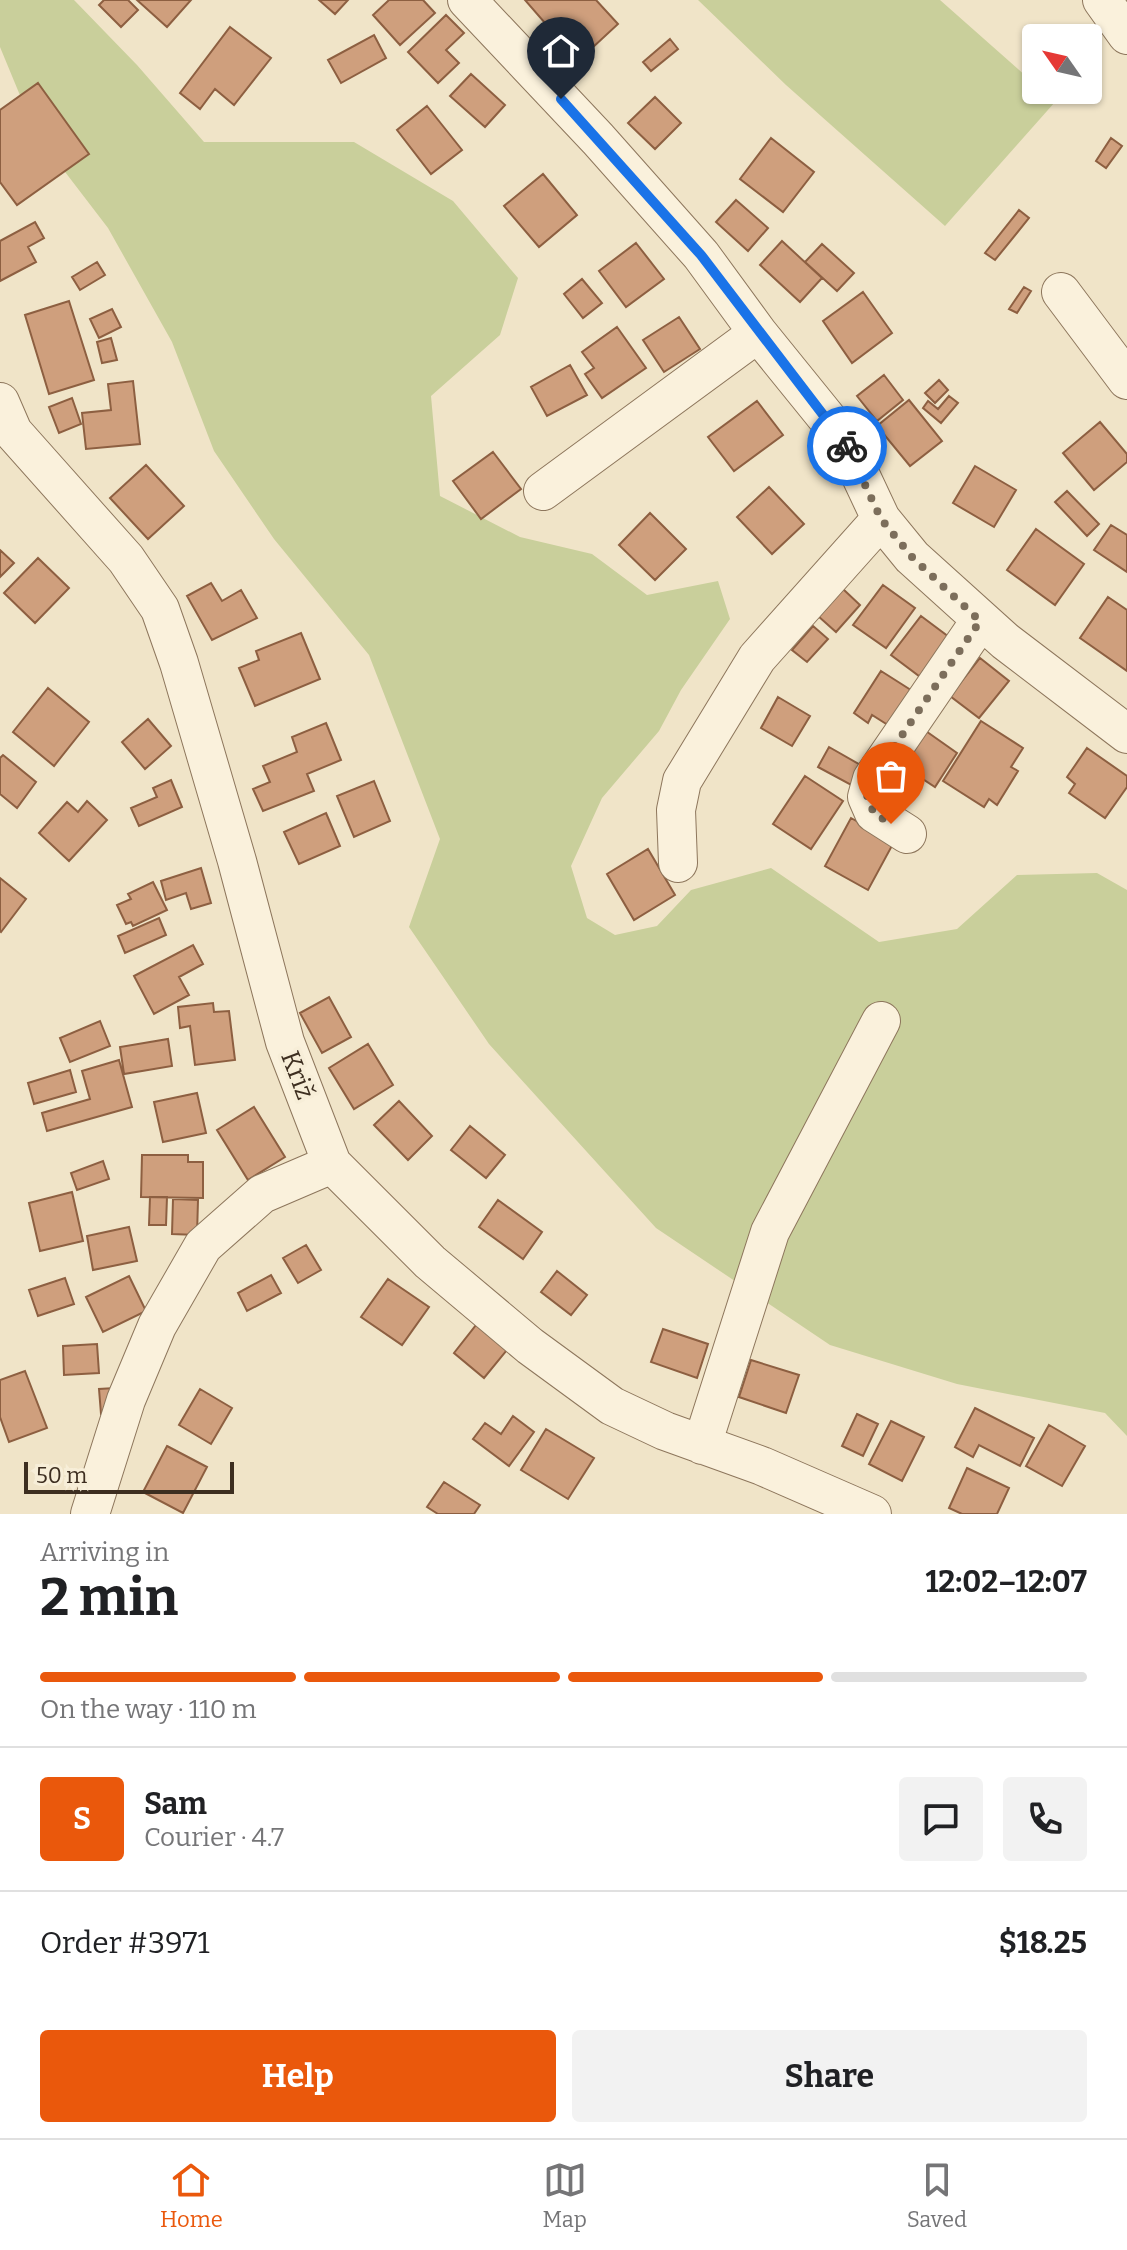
<!DOCTYPE html>
<html lang="en">
<head>
<meta charset="utf-8">
<style>
	:root { --surface:#fff; --page:#f2f2f2; --text:#202124; --muted:#757577; --line:#e0e0e0; --accent:#ea580c }
	body { margin:0; font-family:Bitter,serif; background:var(--page); color:var(--text); height:100vh; display:flex; flex-direction:column; font-size:30px; white-space:nowrap }
	* { box-sizing:border-box; margin:0 }
	p { font-size:26px; color:var(--muted) }
	.icon { flex:none; width:44px; height:44px; fill:none; stroke:currentColor; stroke-width:2; stroke-linecap:round; stroke-linejoin:round }
	.map { position:relative; height:1514px; overflow:hidden }
	.sheet { display:flex; flex-direction:column; background:var(--surface); flex:1 }
	.sheet>* { flex:none }
	.needle { width:52px; rotate:304deg }
	.tools { position:absolute; left:1022px; top:24px; display:grid; gap:16px }
	.tools a { display:grid; place-items:center; width:80px; height:80px; border-radius:8px; background:var(--surface); box-shadow:0 2px 6px #0004; font-size:40px }
	.scale { position:absolute; left:24px; bottom:20px; width:210px; box-sizing:border-box; padding-left:8px; border:4px solid #3d2e20; border-top:0; font-size:22px; line-height:28px; white-space:nowrap; color:#3d2e20; -webkit-text-stroke:6px #f7eed8; paint-order:stroke }
	.pin { position:absolute; display:grid; place-items:center; width:68px; height:68px; color:#fff; margin:-82px -34px; border-radius:50% 50% 50% 0; rotate:-45deg; box-shadow:0 0 8px #0007 }
	.pin .icon { rotate:45deg }
	.courier { position:absolute; display:grid; place-items:center; width:80px; height:80px; margin:-40px; border:6px solid #1a73e8; border-radius:50%; background:#fff; color:#222; box-shadow:0 2px 10px #0007 }
	.head em { font-style:normal; font-weight:700 }
	.head div { display:flex; flex-direction:column-reverse }
	.head { display:flex; align-items:center; justify-content:space-between; height:136px; padding:0 40px }
	h1 { font-size:52px; font-weight:700; line-height:60px }
	.bar { display:grid; grid-template-columns:repeat(4,1fr); gap:12px 8px; align-content:center; height:96px; padding:0 40px }
	.bar i { height:10px; border-radius:6px; background:var(--line) }
	.bar .on { background:var(--accent) }
	.bar p { grid-column:span 4 }
	.line { display:flex; align-items:center; gap:20px; padding:0 40px; border-top:2px solid var(--line) }
	.line div { flex:1 }
	.round { display:grid; place-items:center; flex:none; width:84px; height:84px; border-radius:8px; background:var(--page) }
	.cta { display:flex; gap:16px; margin-top:auto; padding:16px 40px }
	.cta a { flex:1; height:92px; border-radius:8px; background:var(--accent); color:#fff; font-size:32px; font-weight:700; line-height:92px; text-align:center }
	.cta a+a { background:var(--page); color:var(--text) }
	.dock { display:flex; justify-content:space-around; align-items:center; height:112px; border-top:2px solid var(--line); background:var(--surface); font-size:22px; color:var(--muted) }
	.dock a { display:grid; justify-items:center; gap:4px }
	.dock .on { color:var(--accent) }
	.map>svg:first-child { display:block }
	.green { fill:#c9cf9b }
	.building { fill:#cf9f7d; stroke:#8d5f41; stroke-width:2 }
	.lines { fill:none; stroke-linecap:round; stroke-linejoin:round }
	.minor-casing { stroke:#8d765c; stroke-width:40 }
	.minor { stroke:#faf1dc; stroke-width:38 }
	.done { stroke:#7c6e5b; stroke-width:8; stroke-dasharray:0 14.4 }
	.route { stroke:#1a73e8; stroke-width:10 }
	.labels { text-anchor:middle; stroke-width:7; stroke-linejoin:round; paint-order:stroke }
	.street-label { font-size:26px; fill:#3d2e20; stroke:#f7eed8 }
</style>
</head>
<body>
<div class="map">
<svg width="1127" height="1514" viewBox="0 0 1127 1514">
	<rect width="100%" height="100%" fill="#f0e4c8"/>
	<path class="green" d="M0 0H74L137 65 204 142H354L453 201 518 278 500 335 431 396 440 496 520 537 592 554 647 595 718 581 730 619 681 690 659 731 602 798 571 866 587 918 615 935 657 926 691 890 771 868 879 942 957 929 1017 875 1097 873 1127 890V1436L1105 1413 957 1384 830 1345 656 1228 489 1044 409 927 440 839 369 655 274 539 214 451 172 342 108 228 36 134 0 47Z
		M698 0H940L1036 85V90H1041L1055 102 945 226 786 85Z"/>
	<path class="building" d="M104 0H128L138 10 121 27 99 5Z
		M137 0H191L167 27Z
		M319 0H348L335 14Z
		M389 0H423L435 13 400 45 373 15Z
		M525 0H596L618 24 578 61Z
		M446 15 464 33 446 50 459 63 438 83 408 52Z
		M230 27 271 58 234 105 215 89 200 109 180 93Z
		M374 35 386 58 341 83 328 60Z
		M670 39 678 49 651 71 643 62Z
		M471 74 505 105 485 127 450 96Z
		M38 83 89 154 17 205 0 182V110Z
		M655 97 681 123 655 149 628 123Z
		M427 106 462 150 431 174 397 130Z
		M771 138 814 172 783 212 740 179Z
		M1111 138 1122 146 1106 168 1096 161Z
		M543 174 577 215 539 247 504 206Z
		M736 200 768 228 748 251 716 222Z
		M1019 210 1029 218 995 260 985 253Z
		M35 222 44 238 28 247 36 262 0 281V241Z
		M782 241 822 278 800 302 760 265Z
		M636 243 664 279 626 307 599 271Z
		M822 244 854 273 837 291 805 262Z
		M97 262 105 275 80 290 72 277Z
		M582 279 602 303 583 318 564 294Z
		M1024 287 1031 291 1017 313 1009 309Z
		M863 292 892 333 852 363 823 321Z
		M69 301 94 380 49 394 25 315Z
		M112 309 121 327 99 338 90 319Z
		M679 317 700 349 664 372 643 340Z
		M617 327 646 368 602 398 585 374 594 368 582 352Z
		M111 338 117 360 102 363 97 342Z
		M570 365 587 395 547 416 531 387Z
		M884 375 903 400 877 421 857 396Z
		M939 380 948 390 935 403 925 393Z
		M133 381 140 444 86 449 82 413 111 410 108 384Z
		M949 396 958 403 941 423 923 408 928 401 938 409Z
		M72 398 81 424 59 433 49 407Z
		M909 400 942 441 910 466 877 426Z
		M757 401 783 435 734 471 708 437Z
		M1100 422 1127 454V462L1094 490 1063 453Z
		M493 452 521 489 481 519 453 481Z
		M146 465 184 506 148 539 110 498Z
		M975 466 1016 490 994 527 953 503Z
		M769 487 804 524 772 554 737 517Z
		M1067 491 1099 524 1087 536 1055 502Z
		M650 513 686 549 655 580 619 545Z
		M1111 525 1127 535V572L1094 550Z
		M1036 529 1084 564 1055 605 1007 570Z
		M0 550 14 563 0 577Z
		M38 558 69 588 35 623 4 593Z
		M211 583 222 601 241 590 257 618 212 640 187 596Z
		M883 585 915 608 886 648 853 625Z
		M843 589 860 605 836 632 818 616Z
		M1108 597 1127 610V671L1080 638Z
		M921 616 957 643 927 682 891 655Z
		M813 626 828 639 807 662 792 650Z
		M301 633 320 679 255 706 239 668 259 660 256 651Z
		M980 658 1009 681 979 718 950 696Z
		M881 671 914 692 891 727 872 715 868 723 854 713Z
		M48 688 89 722 54 766 13 732Z
		M778 697 810 716 792 746 761 728Z
		M148 719 171 746 145 769 122 742Z
		M981 721 1023 748 1011 767 1018 771 997 805 989 799 984 807 943 781Z
		M326 723 341 760 307 774 314 791 263 811 253 789 270 782 263 766 297 752 292 737Z
		M923 729 957 753 935 787 900 764Z
		M829 747 864 767 853 786 818 767Z
		M1087 748 1127 776V787L1105 818 1069 793 1075 784 1067 777Z
		M3 755 36 782 17 808 0 794V758Z
		M805 776 843 801 811 849 773 824Z
		M171 780 182 807 139 826 131 808 157 797 153 788Z
		M374 781 390 821 354 837 337 796Z
		M87 801 107 820 69 861 39 833 67 802 78 812Z
		M326 813 340 846 299 864 284 832Z
		M851 818 894 842 868 890 825 866Z
		M648 849 675 895 634 920 607 874Z
		M201 868 211 903 191 909 186 893 166 900 161 881Z
		M0 878 26 899 1 932 0 931Z
		M153 882 167 910 133 926 131 922 126 924 117 905 131 899 128 894Z
		M159 918 166 935 125 953 118 936Z
		M193 945 203 964 179 977 189 995 154 1014 134 976Z
		M329 997 351 1037 322 1053 300 1013Z
		M213 1003 214 1012 229 1011 235 1060 195 1065 190 1026 180 1028 178 1007Z
		M100 1021 110 1046 70 1062 60 1038Z
		M168 1039 172 1066 124 1074 120 1047Z
		M368 1044 393 1085 354 1109 329 1068Z
		M119 1060 132 1107 47 1131 42 1113 90 1099 82 1071Z
		M70 1070 76 1092 34 1104 28 1083Z
		M197 1093 206 1133 163 1142 154 1102Z
		M399 1101 432 1136 408 1160 374 1125Z
		M254 1107 285 1157 248 1180 217 1130Z
		M470 1126 505 1155 486 1178 451 1150Z
		M142 1155H188V1162H203V1198L141 1197Z
		M103 1161 109 1179 77 1190 71 1173Z
		M72 1192 83 1241 40 1251 29 1203Z
		M150 1197H167L166 1225H149Z
		M173 1199 198 1200 197 1235 172 1234Z
		M498 1200 542 1232 523 1259 479 1227Z
		M129 1227 137 1261 93 1270 87 1236Z
		M306 1245 321 1270 298 1283 283 1258Z
		M557 1271 587 1295 571 1315 541 1292Z
		M271 1275 281 1293 247 1311 238 1293Z
		M129 1276 146 1311 103 1332 86 1297Z
		M65 1278 74 1304 38 1316 29 1290Z
		M388 1279 429 1307 402 1345 361 1317Z
		M480 1320 511 1345 484 1378 454 1353Z
		M663 1329 708 1344 697 1378 651 1362Z
		M97 1344 99 1373 64 1375 63 1346Z
		M751 1360 799 1375 786 1413 739 1397Z
		M25 1371 47 1428 9 1442 0 1417V1380Z
		M115 1388 117 1413 101 1414 99 1389Z
		M200 1389 232 1408 211 1444 179 1425Z
		M975 1408 1034 1438 1020 1466 979 1445 973 1457 955 1447Z
		M857 1414 878 1424 863 1456 842 1446Z
		M513 1416 534 1432 509 1466 473 1439 485 1423 501 1434Z
		M891 1421 924 1437 902 1481 869 1464Z
		M1049 1425 1085 1446 1062 1486 1026 1466Z
		M546 1429 594 1458 568 1499 521 1470Z
		M167 1446 207 1467 183 1513 143 1492Z
		M967 1468 1009 1488 997 1514H962L949 1508Z
		M444 1482 480 1505 474 1514H438L427 1507Z"/>
	<g class="lines">
		<g class="minor-casing">
			<path id="minor" d="M467 0 598 139 701 255 758 333 843 438 881 519 912 557 1005 641 1127 734
				M1102 0 1127 35
				M1061 292 1127 380
				M0 402 13 432 126 559 160 609 179 663 237 861 285 1042 332 1164 430 1262 530 1346 612 1406 665 1431 762 1466 872 1514
				M543 491 758 333
				M907 834 874 813 867 797 872 779 980 621
				M678 863 676 810 682 781 757 658 881 519
				M702 1445 770 1232 881 1021
				M90 1514 126 1400 157 1326 203 1246 262 1194 332 1164"/>
		</g>
		<use href="#minor" class="minor"/>
	</g>
	<g class="lines">
		<path class="done" d="M847 446 881 519 912 557 980 621 872 779 867 797 874 813 891 824"/>
		<path class="route" d="M561 99 701 255 847 446"/>
	</g>
	<g class="labels">
		<g class="street-label">
			<text transform="translate(298 1075) rotate(69)" y="9">Križ</text>
		</g>
	</g>
</svg>
<div class="tools">
<a><svg class="needle" viewBox="-14 -14 28 28"><path d="M0-13l5 13h-10z" fill="#e53935"/><path d="M0 13l5-13h-10z" fill="#757577"/></svg></a>
</div>
<div class="scale">50 m</div>
<div class="pin" style="left:891px;top:824px;background:#ea580c"><svg class="icon" aria-label="bag" viewBox="0 0 24 24"><path d="M5 8h14l-1 12H6zM9 8a3 3 0 0 1 6 0"/></svg></div>
<div class="pin" style="left:561px;top:99px;background:#1f2937"><svg class="icon" aria-label="home" viewBox="0 0 24 24"><path d="M3 11l9-7 9 7M6 9v11h12V9"/></svg></div>
<div class="courier" style="left:847px;top:446px"><svg class="icon" aria-label="bike" viewBox="0 0 24 24"><circle cx="6" cy="16" r="4"/><circle cx="18" cy="16" r="4"/><path d="M6 16l4-8h5l3 8M10 8l3 8H6M13 5h3"/></svg></div>
</div>
<section class="sheet">
<div class="head"><div><h1>2 min</h1><p>Arriving in</p></div><em>12:02–12:07</em></div>
<div class="bar"><i class="on"></i><i class="on"></i><i class="on"></i><i></i><p>On the way · 110 m</p></div>
<div class="line" style="height:144px"><b class="round" style="background:var(--accent);color:#fff">S</b><div><b>Sam</b><p>Courier · 4.7</p></div><a class="round"><svg class="icon" aria-label="chat" viewBox="0 0 24 24"><path d="M4 5h16v11H9l-5 4z"/></svg></a><a class="round"><svg class="icon" aria-label="phone" viewBox="0 0 24 24"><path d="M5 4h4l2 5-3 2q2 4 5 5l2-3 5 2v4C11 20 4 13 5 4z"/></svg></a></div>
<div class="line" style="height:104px"><div>Order #3971</div><b>$18.25</b></div>
<div class="cta"><a>Help</a><a>Share</a></div>
</section>
<nav class="dock">
<a class="on"><svg class="icon" aria-label="home" viewBox="0 0 24 24"><path d="M3 11l9-7 9 7M6 9v11h12V9"/></svg>Home</a>
<a><svg class="icon" aria-label="map" viewBox="0 0 24 24"><path d="M3 6l6-2 6 2 6-2v14l-6 2-6-2-6 2zM9 4v14M15 6v14"/></svg>Map</a>
<a><svg class="icon" aria-label="saved" viewBox="0 0 24 24"><path d="M7 4h10v16l-5-4-5 4z"/></svg>Saved</a>
</nav>
</body>
</html>
